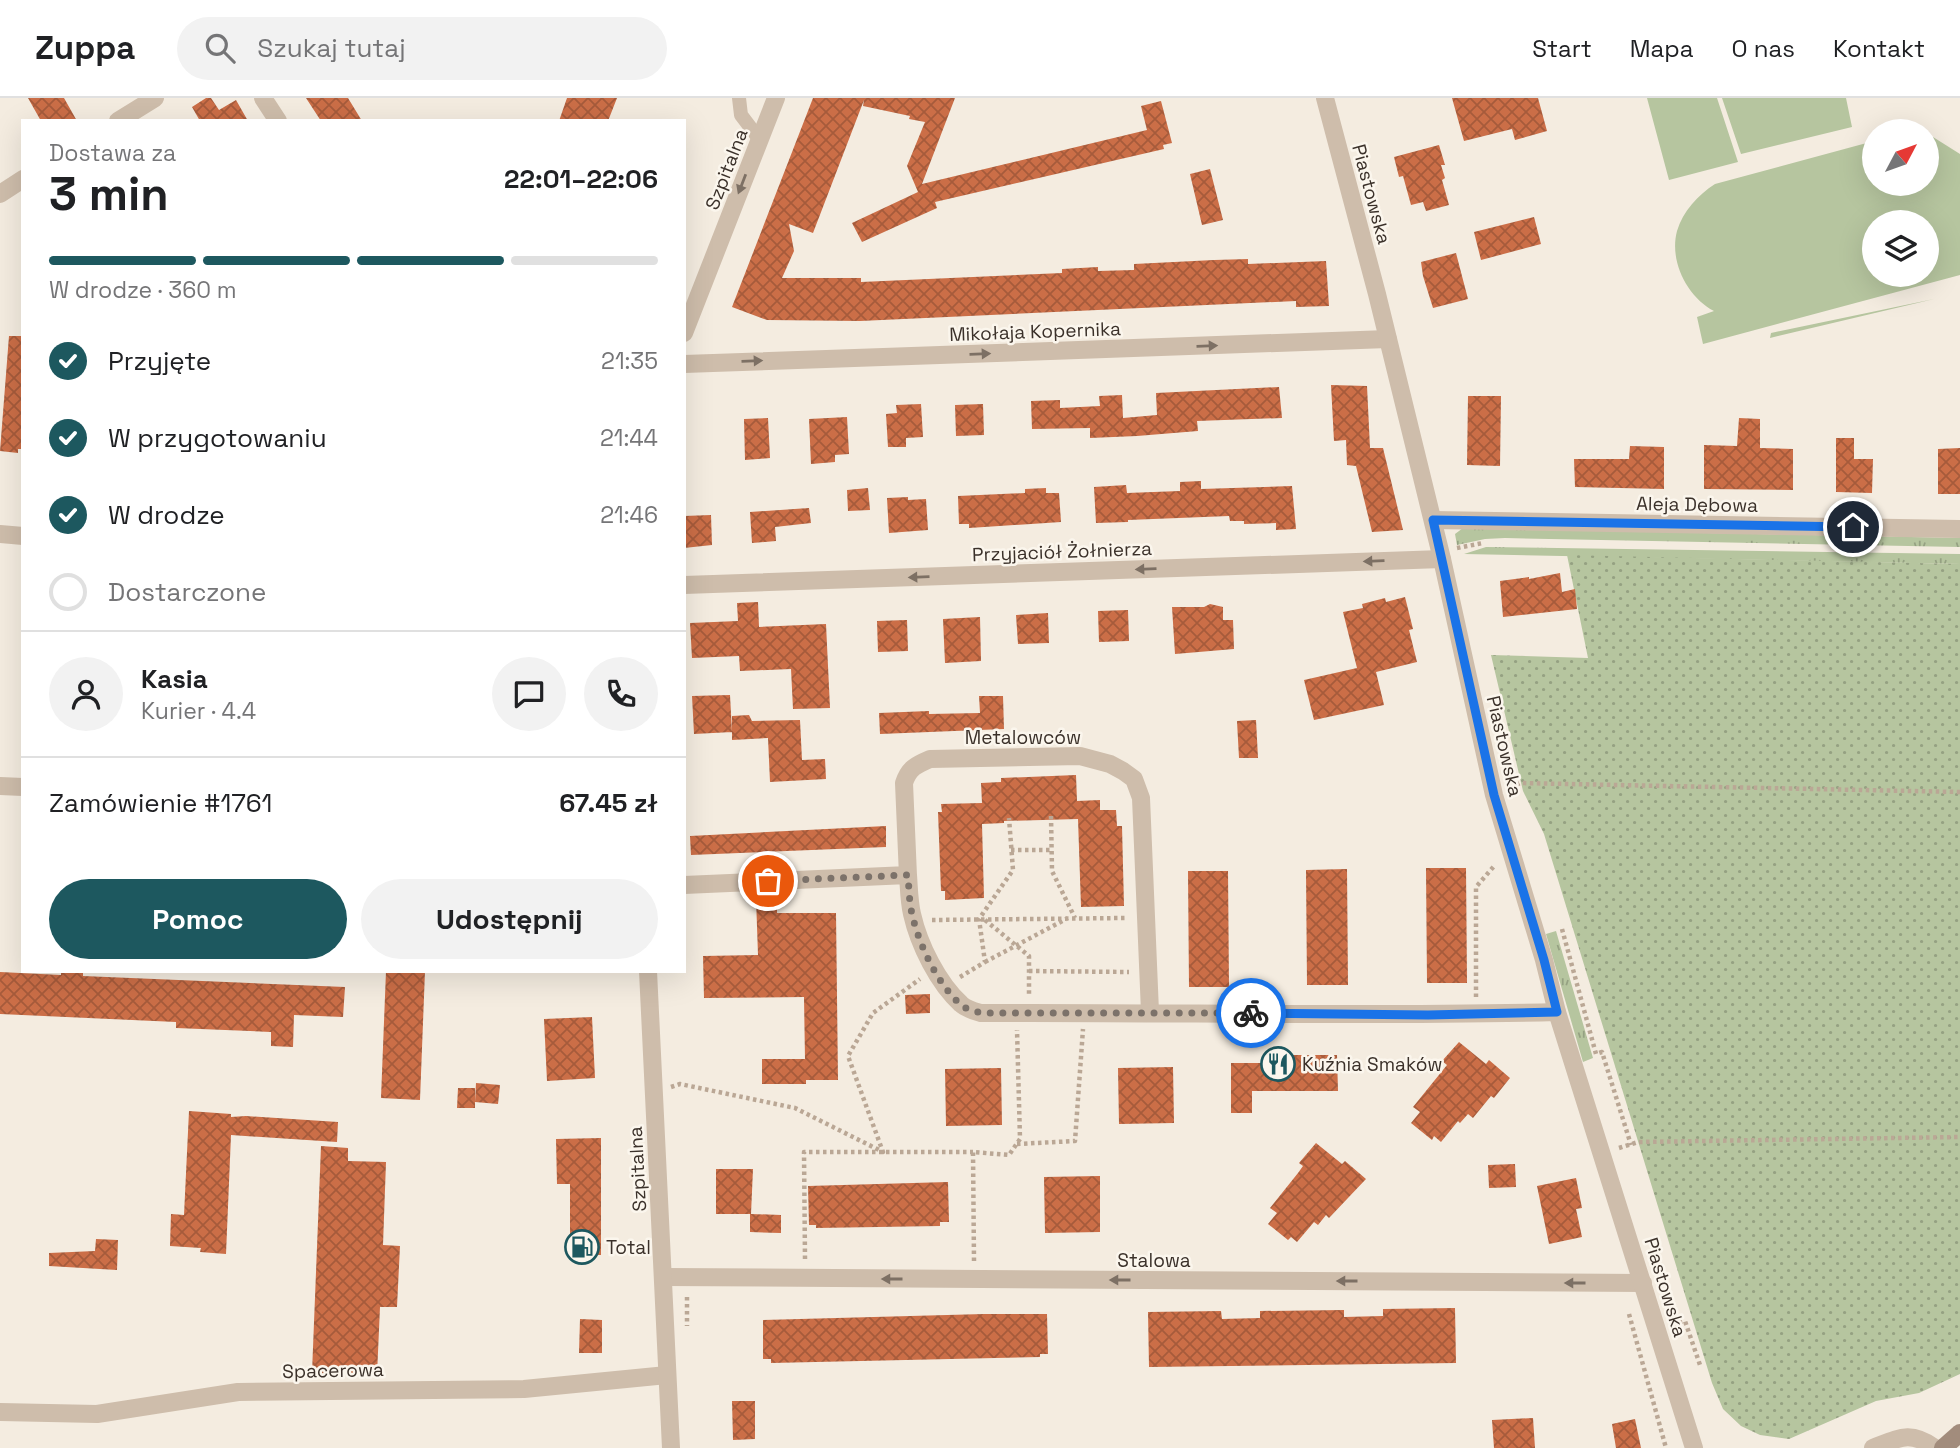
<!DOCTYPE html>
<html lang="pl">
<head>
<meta charset="utf-8">
<style>
	:root { --surface:#fff; --page:#f2f2f2; --text:#202124; --muted:#757577; --line:#e0e0e0; --accent:#1d585f }
	body { margin:0; font-family:"Space Grotesk",sans-serif; background:var(--page); color:var(--text); height:100vh; display:flex; flex-direction:column; font-size:26px; white-space:nowrap }
	* { box-sizing:border-box; margin:0 }
	p { font-size:23px; color:var(--muted) }
	.icon { flex:none; width:38px; height:38px; fill:none; stroke:currentColor; stroke-width:2; stroke-linecap:round; stroke-linejoin:round }
	.map { position:relative; flex:1; overflow:hidden }
	.details { position:absolute; left:21px; top:21px; width:665px; height:854px; display:flex; flex-direction:column; background:var(--surface); border-radius:0px; box-shadow:0 7px 28px #0002 }
	.details>* { flex:none }
	.needle { width:46px; rotate:49deg }
	.controls { position:absolute; left:1862px; top:21px; display:grid; gap:14px }
	.controls a { display:grid; place-items:center; width:77px; height:77px; border-radius:50%; background:var(--surface); box-shadow:0 7px 28px #0002; font-size:35px }
	.pin { position:absolute; display:grid; place-items:center; width:60px; height:60px; color:#fff; margin:-30px; border:4px solid #fff; border-radius:50%; box-shadow:0 2px 7px #0007 }
	.courier { position:absolute; display:grid; place-items:center; width:70px; height:70px; margin:-35px; border:5px solid #1a73e8; border-radius:50%; background:#fff; color:#222; box-shadow:0 2px 9px #0007 }
	.head em { font-style:normal; font-weight:700 }
	.head div { display:flex; flex-direction:column-reverse }
	.head { display:flex; align-items:center; justify-content:space-between; height:119px; padding:0 28px }
	h1 { font-size:46px; font-weight:700; line-height:52px }
	.bar { display:grid; grid-template-columns:repeat(4,1fr); gap:10px 7px; align-content:center; height:84px; padding:0 28px }
	.bar i { height:9px; border-radius:5px; background:var(--line) }
	.bar .selected { background:var(--accent) }
	.bar p { grid-column:span 4 }
	.line { display:flex; align-items:center; gap:18px; padding:0 28px; border-top:2px solid var(--line) }
	.line div { flex:1 }
	.round { display:grid; place-items:center; flex:none; width:74px; height:74px; border-radius:37px; background:var(--page) }
	ol { padding:0 28px; list-style:none }
	li { display:flex; align-items:center; gap:21px; height:77px }
	li p { margin-inline-start:auto }
	li .icon { padding:7px; border-radius:50%; background:var(--accent); color:#fff; stroke-width:4 }
	li:last-child { color:var(--muted) }
	li i { width:38px; height:38px; border:4px solid var(--line); border-radius:50% }
	.button { display:flex; gap:14px; margin-top:auto; padding:14px 28px }
	.button a { flex:1; height:80px; border-radius:42px; background:var(--accent); color:#fff; font-size:28px; font-weight:700; line-height:80px; text-align:center }
	.button a+a { background:var(--page); color:var(--text) }
	header { display:flex; align-items:center; gap:42px; box-sizing:border-box; height:98px; padding:0 35px; background:var(--surface); border-bottom:2px solid var(--line) }
	header strong { font-size:33px }
	nav { display:flex; gap:38px; margin-inline-start:auto; font-size:24px }
	.search { width:490px; height:63px; background:var(--page); display:flex; align-items:center; gap:18px; box-sizing:border-box; padding:0 24px; border-radius:38px; color:var(--muted); font-size:26px }
	.map>svg:first-child { display:block }
	.grass { fill:url(#grass-tufts) }
	.park { fill:url(#park-dots) }
	.pitch { fill:#b6c59f; fill-rule:evenodd }
	.building { fill:url(#building-cross-hatch) }
	.lines { fill:none; stroke-linecap:round; stroke-linejoin:round }
	.path { stroke:#baa795; stroke-width:4.5; stroke-dasharray:3.5 3.5; stroke-linecap:butt }
	.service { stroke:#cebdab; stroke-width:14 }
	.minor { stroke:#cebdab; stroke-width:18 }
	.tertiary { stroke:#cebdab; stroke-width:18 }
	.secondary { stroke:#a28c7c; stroke-width:18 }
	.oneway { fill:#7d7064 }
	.done { stroke:#7c726a; stroke-width:7; stroke-dasharray:0 12.6 }
	.route { stroke:#1a73e8; stroke-width:9 }
	.labels { text-anchor:middle; stroke-width:5; stroke-linejoin:round; paint-order:stroke }
	.street-label { font-size:19px; fill:#3b312a; stroke:#fbf6ed }
	.poi-label { font-size:19px; fill:#3b312a; stroke:#fbf6ed; text-anchor:start }
</style>
</head>
<body>
<header>
<strong>Zuppa</strong>
<div class="search"><svg class="icon" aria-label="search" viewBox="0 0 24 24"><circle cx="10" cy="10" r="6"/><path d="M15 15l6 6"/></svg>Szukaj tutaj</div>
<nav><a>Start</a><a>Mapa</a><a>O nas</a><a>Kontakt</a></nav>
</header>
<div class="map">
<svg width="1960" height="1350" viewBox="0 0 1960 1350">
	<defs>
		<pattern id="grass-tufts" width="24" height="20" patternUnits="userSpaceOnUse" patternTransform="scale(1.75)"><rect width="24" height="20" fill="#b6c59f"/><path d="M3 7l-1-3M5 7V3M7 7l1-3M15 17l-1-3M17 17v-4M19 17l1-3" fill="none" stroke="#95a182"/></pattern>
		<pattern id="park-dots" width="8" height="8" patternUnits="userSpaceOnUse" patternTransform="scale(1.75)"><rect width="8" height="8" fill="#b6c59f"/><path d="M2 2h.1M6 6h.1" fill="none" stroke="#95a182" stroke-width="1.8" stroke-linecap="round"/></pattern>
		<pattern id="building-cross-hatch" width="8" height="8" patternUnits="userSpaceOnUse" patternTransform="scale(1.75)"><rect width="8" height="8" fill="#cb6e47"/><path d="M0 0l8 8M0 8l8-8" fill="none" stroke="#a65b3b"/></pattern>
	</defs>
	<rect width="100%" height="100%" fill="#f4ece0"/>
	<path class="grass" d="M1463 430 1960 440V449L1505 440 1485 441 1457 447 1455 436Z
		M1486 449 1960 456V466L1464 456Z
		M1556 833 1593 960 1583 964 1546 836Z"/>
	<path class="park" d="M1567 457 1960 466V1276L1919 1295 1876 1303 1789 1341 1760 1337 1741 1328 1723 1311 1712 1285 1544 736 1523 693 1491 557 1588 560Z"/>
	<path class="pitch" d="M1647 0H1717L1738 64 1669 82Z
		M1722 0H1846L1852 29 1741 56Z
		M1927 38 1933 39 1960 56V177L1703 246 1697 219 1714 213C1687 199 1669 163 1677 133 1683 113 1698 97 1715 86L1874 43V86H1927ZM1874 124H1927V177H1874Z
		M1934 201 1770 240 1771 235Z"/>
	<path class="building" d="M28 0H64L77 23H41Z
		M206 0H211L219 12 236 2 248 23H200L192 9Z
		M306 0H348L362 23H321Z
		M567 0H617L608 23H559Z
		M813 0H955L922 86 1147 32 1141 8 1161 3 1172 45 1163 47 1164 51 935 104 937 110 862 144 852 125 918 94 907 68 925 24 909 21 910 18 863 8 864 2 813 135 789 126 794 153 782 180H861V184L1062 175V171L1098 169V173L1134 172V166L1214 162 1248 161V166L1326 163 1329 208 1296 209V203L860 223 767 222 732 209Z
		M1452 0H1538L1547 33 1515 42 1512 31 1464 43Z
		M1439 47 1445 67H1441L1445 80 1442 82 1449 107 1426 113 1423 104 1411 107 1403 78 1399 79 1394 59Z
		M1210 71 1223 122 1202 127 1190 76Z
		M1534 119 1541 146 1481 162 1474 134Z
		M1456 155 1468 201 1433 210 1423 178 1421 164Z
		M9 238H23V351H18V355L0 353Z
		M1331 287 1367 288 1370 350H1383L1403 432 1372 434 1356 368 1347 367 1346 342 1334 343Z
		M1279 289 1282 320 1197 323 1198 333 1137 338 1090 340V330L1032 331 1031 303 1060 302V310L1100 308 1099 298 1122 297 1123 320 1157 317 1156 295Z
		M1468 298H1501L1500 368 1467 367Z
		M921 306 923 339 906 340V349H888L886 316 897 315 896 307Z
		M983 306 984 337 956 338 955 307Z
		M847 319 849 356 835 357V364L811 366 809 321Z
		M768 320 770 360 745 362 744 321Z
		M1739 320 1760 321V350L1793 351V392L1704 391V347L1737 348Z
		M1836 340H1854V361H1873L1872 395 1836 394Z
		M1630 348 1664 349V391L1575 389 1574 361H1629Z
		M1960 350V396H1938V351Z
		M1201 383V391L1292 388 1296 431 1276 432V425L1244 426V423H1230L1229 418 1128 422V424L1096 425 1094 389 1126 387 1127 395 1180 393V384Z
		M868 390 870 412 848 413 847 392Z
		M1046 390V395H1059L1061 424 969 430V426H959L958 398 1025 395V391Z
		M908 399V402L926 401 928 432 889 435 887 400Z
		M809 410 811 425 775 429 776 443 752 445 750 414Z
		M711 417 712 447 684 450V418Z
		M1560 475 1562 494 1575 491 1577 511 1503 519 1500 483 1529 479V481Z
		M1405 499 1413 531 1409 532 1417 564 1376 574 1384 607 1314 622 1304 582 1357 570 1343 514 1363 510 1362 506 1385 500 1386 504Z
		M758 504 759 529 826 526 830 610 793 611 791 571 740 573 739 558 692 560 690 525 738 523 737 505Z
		M1210 506 1223 509V522H1233L1234 551 1175 556 1172 509H1204Z
		M1128 512 1129 543 1099 544 1098 513Z
		M1048 515 1049 545 1018 546 1016 517Z
		M980 519 981 563 945 565 943 521Z
		M907 522 908 553 878 554 877 523Z
		M730 597 732 634 694 636 692 598Z
		M979 598H1003L1004 631 880 636 879 615 929 613V616L980 615Z
		M749 617 752 623 800 622 802 662 825 661 826 681 770 684 768 640 732 642V618Z
		M1256 622 1258 660H1239L1237 623Z
		M1076 677 1077 703 1100 702V712H1116L1117 728H1122L1124 808 1081 809 1078 721 1004 723V725L982 726 984 800 945 802V793H941L938 714H942L941 706 982 705 981 685 1001 684V680Z
		M886 728V749L691 757 690 738Z
		M1426 770H1466L1467 885H1427Z
		M1347 771 1348 887H1307L1306 772Z
		M1188 773H1228L1229 889H1189Z
		M756 800H777V815H836L838 982H806V986H762V961H805L804 899 704 900 703 858 758 857Z
		M61 873H83V878L345 889 343 919 294 917 293 949 271 948V934L176 930V924L0 916V874L61 877Z
		M386 873H425L420 1002 381 1000Z
		M930 896V915L906 916 905 897Z
		M592 919 595 980 547 983 544 921Z
		M1459 944 1486 966 1489 962 1510 980 1494 1000 1491 998 1473 1020 1468 1016 1460 1025 1458 1023 1441 1044 1434 1038 1432 1042 1411 1025 1420 1014 1413 1009 1447 967 1442 963Z
		M1274 957H1337L1338 993H1252V1015H1231V965H1274Z
		M1173 969 1174 1025 1119 1026 1118 970Z
		M1001 970 1002 1027 946 1028 945 971Z
		M476 985 500 987 498 1006 475 1004Z
		M458 990H475V1010H457Z
		M189 1013 231 1016V1019L246 1018 338 1024 337 1044 231 1037 226 1156 200 1154 201 1150 170 1148 171 1116 184 1117Z
		M601 1040V1157H570V1086H557L556 1041Z
		M1316 1045 1342 1066 1345 1063 1366 1081 1329 1120 1326 1117 1318 1127 1314 1124 1297 1144 1291 1139 1288 1142 1268 1126 1277 1115 1270 1110 1298 1075 1303 1068 1299 1065Z
		M321 1048 348 1050V1063L386 1064 383 1147 400 1148 397 1209H380L377 1277 312 1275Z
		M1515 1066 1516 1089 1489 1090 1488 1067Z
		M716 1071H753L751 1116 781 1117V1135L750 1134V1116H716Z
		M1100 1078V1134L1045 1135 1044 1079Z
		M1576 1080 1582 1110 1576 1111 1582 1139 1549 1146 1537 1088Z
		M948 1084 949 1124H940V1128L816 1130V1127H809L808 1088Z
		M96 1141 118 1142 117 1172 49 1168V1155L95 1153Z
		M1455 1210 1456 1265 1149 1269 1148 1214 1221 1213 1222 1221 1260 1220V1213L1344 1212V1219L1383 1218V1211Z
		M984 1216H1047L1048 1256H1040V1259L771 1265V1261H763V1222Z
		M580 1221 602 1222V1255H579Z
		M732 1303H755V1341L733 1342Z
		M1533 1320 1535 1350H1494L1492 1322Z
		M1635 1321 1641 1350H1616L1612 1326Z"/>
	<g class="lines">
		<path class="path" d="M1457 450 1483 445
			M1510 690 1520 685 1960 694
			M1051 718 1052 773 1075 820
			M1011 752H1052
			M932 822 1126 820
			M985 822 1029 858V897
			M1562 831 1596 956 1602 954 1631 1047
			M985 864 1068 820
			M1029 873 1129 874
			M960 879 985 864 979 821 1013 772 1009 720
			M1476 899V789L1495 767
			M671 989 680 986 795 1010 883 1054 848 958 873 915 920 881
			M1017 1046 1075 1043 1083 931
			M1619 1050 1638 1044 1960 1039
			M805 1161 804 1054H973
			M974 1163 973 1054 1009 1057 1020 1041 1017 932
			M687 1199V1228
			M1629 1216 1666 1350
			M1672 1226 1685 1223 1700 1267"/>
		<path class="service" d="M739 0 741 17 760 42"/>
		<path class="minor" d="M263 0 278 23
			M118 23 155 0
			M0 96 23 81
			M684 266 1388 241
			M1433 422 1960 431
			M0 436 23 438
			M684 487 1442 461
			M0 688 23 689
			M908 778 904 685C909 670 916 667 930 661L1080 658 1110 666 1123 673 1134 681 1141 700 1150 914
			M684 787 908 777C909 790 909 803 912 816 919 847 938 885 961 906 966 911 974 913 981 915 1173 914 1365 919 1557 914
			M664 1179 1643 1185
			M0 1314 97 1316 238 1294 524 1291 667 1277"/>
		<path class="tertiary" d="M1325 0 1377 196 1442 461 1494 697 1544 862 1557 914 1694 1350
			M684 235 776 0
			M648 873 671 1350
			M1873 1350C1899 1340 1910 1332 1935 1350"/>
		<path class="secondary" d="M1943 1350 1960 1335"/>
	</g>
	<defs><path id="oneway-solid" d="M-6-.8H1V-3.2L6.5 0L1 3.2V.8H-6Z" transform="scale(1.75)"/></defs>
	<g class="oneway">
		<use href="#oneway-solid" transform="translate(742 86) rotate(111)"/>
		<use href="#oneway-solid" transform="translate(1207 248) rotate(-2)"/>
		<use href="#oneway-solid" transform="translate(980 256) rotate(-2)"/>
		<use href="#oneway-solid" transform="translate(752 263) rotate(-2)"/>
		<use href="#oneway-solid" transform="translate(1374 463) rotate(178)"/>
		<use href="#oneway-solid" transform="translate(1146 471) rotate(178)"/>
		<use href="#oneway-solid" transform="translate(919 479) rotate(178)"/>
		<use href="#oneway-solid" transform="translate(892 1181) rotate(-180)"/>
		<use href="#oneway-solid" transform="translate(1120 1182) rotate(-180)"/>
		<use href="#oneway-solid" transform="translate(1347 1183) rotate(-180)"/>
		<use href="#oneway-solid" transform="translate(1575 1185) rotate(-180)"/>
	</g>
	<g class="lines">
		<path class="done" d="M768 783 908 777C909 790 909 803 912 816 919 847 937 885 961 907 966 911 974 913 981 915H1251"/>
		<path class="route" d="M1251 915 1428 917 1557 914 1544 862 1494 697 1433 422 1853 429"/>
	</g>
	<defs>
		<g id="restaurant-ring" transform="scale(1.75)"><circle r="9.5" fill="#fbf6ed" stroke="#1d585f" stroke-width="1.5"/><path d="M-5-6h1v4h1v-4h1v4h1v-4h1v5L-1.5 .5V6h-2V.5L-5-1ZM5-6V6H3V1.5H1.5Q1.5-4 5-6Z" fill="#1d585f"/></g>
		<g id="fuel-ring" transform="scale(1.75)"><circle r="9.5" fill="#fbf6ed" stroke="#1d585f" stroke-width="1.5"/><path d="M-5.5-6h7V0h2V4h1.3V-2.5L3-4.5l.8-.8L6-3V5H2.5V1h-1V6h-7ZM-4.2-4.7v3.2H.2V-4.7Z" fill="#1d585f"/></g>
	</defs>
	<g fill-rule="evenodd">
		<use href="#restaurant-ring" x="1278" y="966"/>
		<use href="#fuel-ring" x="582" y="1149"/>
	</g>
	<g class="labels">
		<g class="street-label">
			<text transform="translate(726 71) rotate(-69)" y="7">Szpitalna</text>
			<text transform="translate(1372 96) rotate(75)" y="7">Piastowska</text>
			<text transform="translate(1035 233) rotate(-2)" y="7">Mikołaja Kopernika</text>
			<text transform="translate(1697 406) rotate(1)" y="7">Aleja Dębowa</text>
			<text transform="translate(1062 453) rotate(-2)" y="7">Przyjaciół Żołnierza</text>
			<text x="1023" y="646">Metalowców</text>
			<text transform="translate(1505 648) rotate(77)" y="7">Piastowska</text>
			<text transform="translate(637 1071) rotate(-93)" y="7">Szpitalna</text>
			<text x="1154" y="1169">Stalowa</text>
			<text transform="translate(1666 1189) rotate(73)" y="7">Piastowska</text>
			<text transform="translate(333 1272) rotate(-1)" y="7">Spacerowa</text>
		</g>
		<g class="poi-label">
			<text x="1302" y="973">Kuźnia Smaków</text>
			<text x="606" y="1156">Total</text>
		</g>
	</g>
</svg>
<div class="controls">
<a><svg class="needle" viewBox="-14 -14 28 28"><path d="M0-13l5 13h-10z" fill="#e53935"/><path d="M0 13l5-13h-10z" fill="#757577"/></svg></a>
<a><svg class="icon" aria-label="layers" viewBox="0 0 24 24"><path d="M12 4l9 5-9 5-9-5zM3 14l9 5 9-5"/></svg></a>
</div>
<div class="pin" style="left:768px;top:783px;background:#ea580c"><svg class="icon" aria-label="bag" viewBox="0 0 24 24"><path d="M5 8h14l-1 12H6zM9 8a3 3 0 0 1 6 0"/></svg></div>
<div class="pin" style="left:1853px;top:429px;background:#1f2937"><svg class="icon" aria-label="home" viewBox="0 0 24 24"><path d="M3 11l9-7 9 7M6 9v11h12V9"/></svg></div>
<div class="courier" style="left:1251px;top:915px"><svg class="icon" aria-label="bike" viewBox="0 0 24 24"><circle cx="6" cy="16" r="4"/><circle cx="18" cy="16" r="4"/><path d="M6 16l4-8h5l3 8M10 8l3 8H6M13 5h3"/></svg></div>
<section class="details">
<div class="head"><div><h1>3 min</h1><p>Dostawa za</p></div><em>22:01–22:06</em></div>
<div class="bar"><i class="selected"></i><i class="selected"></i><i class="selected"></i><i></i><p>W drodze · 360 m</p></div>
<ol>
<li><svg class="icon" aria-label="check" viewBox="0 0 24 24"><path d="M5 12l5 5 9-10"/></svg>Przyjęte<p>21:35</p></li>
<li><svg class="icon" aria-label="check" viewBox="0 0 24 24"><path d="M5 12l5 5 9-10"/></svg>W przygotowaniu<p>21:44</p></li>
<li><svg class="icon" aria-label="check" viewBox="0 0 24 24"><path d="M5 12l5 5 9-10"/></svg>W drodze<p>21:46</p></li>
<li><i></i>Dostarczone</li>
</ol>
<div class="line" style="height:126px"><a class="round"><svg class="icon" aria-label="person" viewBox="0 0 24 24"><circle cx="12" cy="8" r="4"/><path d="M4 21q1-7 8-7t8 7"/></svg></a><div><b>Kasia</b><p>Kurier · 4.4</p></div><a class="round"><svg class="icon" aria-label="chat" viewBox="0 0 24 24"><path d="M4 5h16v11H9l-5 4z"/></svg></a><a class="round"><svg class="icon" aria-label="phone" viewBox="0 0 24 24"><path d="M5 4h4l2 5-3 2q2 4 5 5l2-3 5 2v4C11 20 4 13 5 4z"/></svg></a></div>
<div class="line" style="height:91px"><div>Zamówienie #1761</div><b>67.45 zł</b></div>
<div class="button"><a>Pomoc</a><a>Udostępnij</a></div>
</section>
</div>
</body>
</html>
